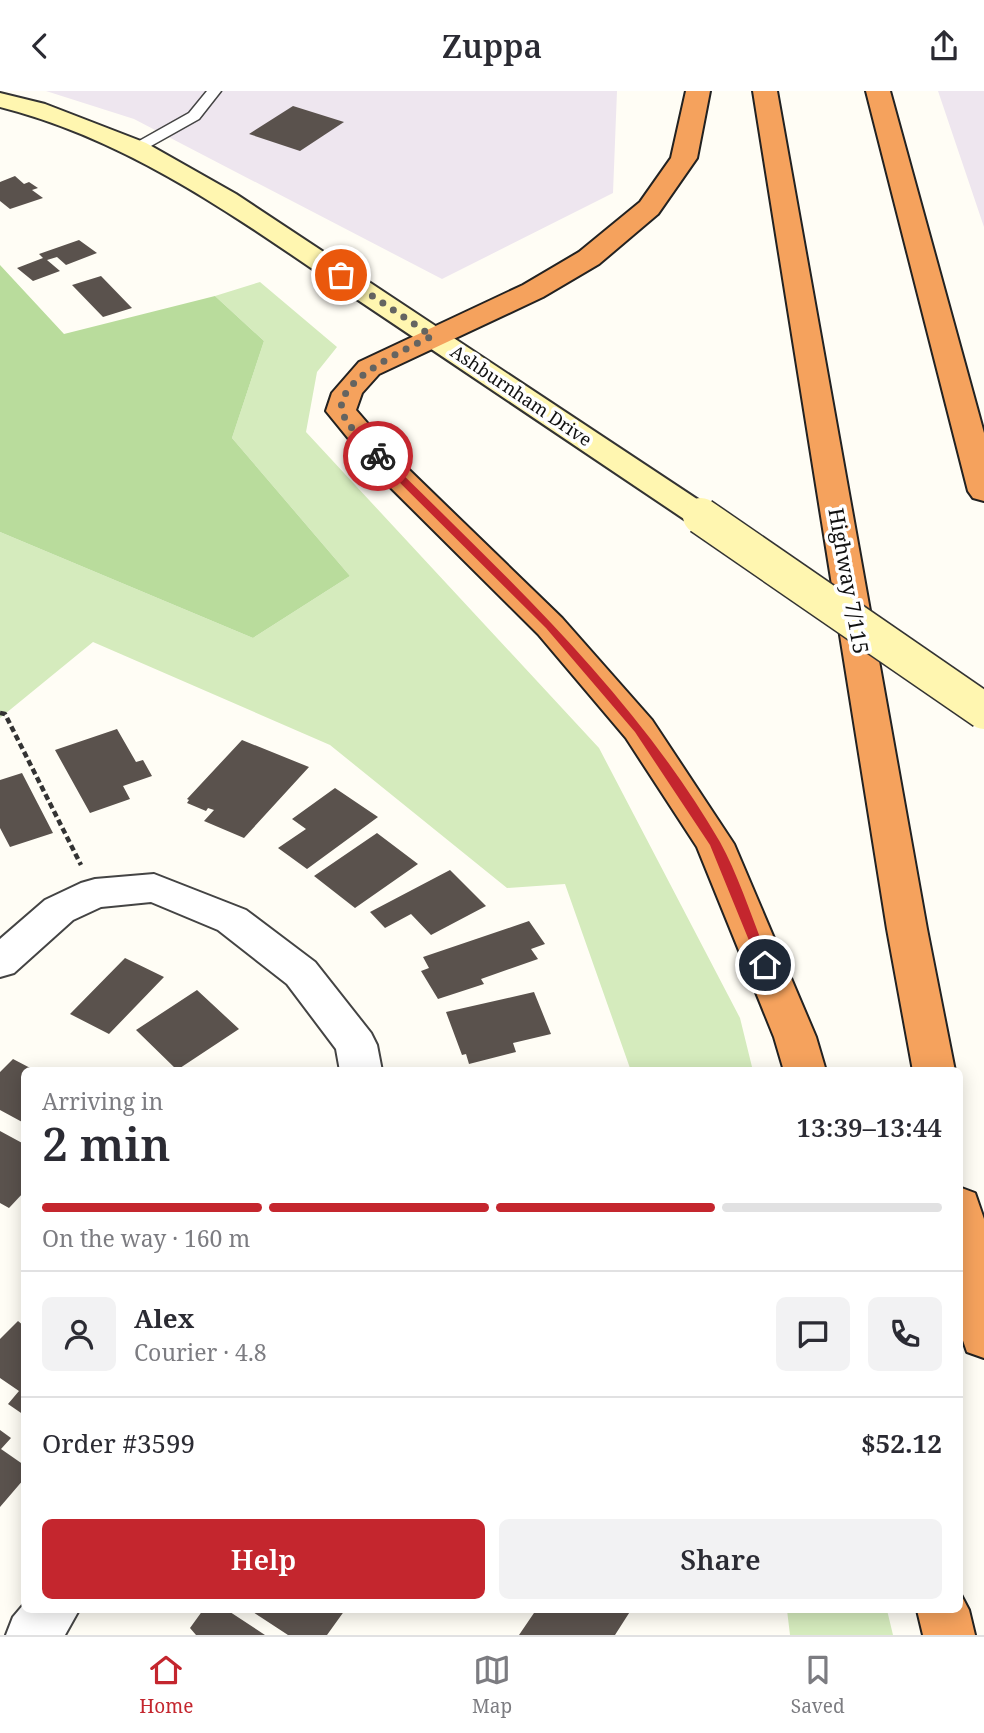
<!DOCTYPE html>
<html lang="en">
<head>
<meta charset="utf-8">
<style>
	:root { --surface:#fff; --page:#f2f2f3; --text:#2b2b33; --muted:#7c7c81; --line:#e1e1e2; --accent:#c4262e }
	body { margin:0; font-family:"Noto Serif",serif; background:var(--page); color:var(--text); height:100vh; display:flex; flex-direction:column; font-size:26px; white-space:nowrap }
	* { box-sizing:border-box; margin:0 }
	p { font-size:23px; color:var(--muted) }
	.icon { flex:none; width:38px; height:38px; fill:none; stroke:currentColor; stroke-width:2; stroke-linecap:round; stroke-linejoin:round }
	.map { position:relative; flex:1; overflow:hidden }
	.details { position:absolute; left:21px; top:976px; width:942px; height:546px; display:flex; flex-direction:column; background:var(--surface); border-radius:10px; box-shadow:0 4px 18px #0003 }
	.details>* { flex:none }
	.pin { position:absolute; display:grid; place-items:center; width:60px; height:60px; color:#fff; margin:-30px; border:4px solid #fff; border-radius:50%; box-shadow:0 2px 7px #0007 }
	.courier { position:absolute; display:grid; place-items:center; width:70px; height:70px; margin:-35px; border:5px solid #c4262e; border-radius:50%; background:#fff; color:#222; box-shadow:0 2px 9px #0007 }
	.summary em { font-style:normal; font-weight:600 }
	.summary div { display:flex; flex-direction:column-reverse }
	.summary { display:flex; align-items:center; justify-content:space-between; height:119px; padding:0 21px }
	h1 { font-size:46px; font-weight:600; line-height:52px }
	.bar { display:grid; grid-template-columns:repeat(4,1fr); gap:10px 7px; align-content:center; height:84px; padding:0 21px }
	.bar i { height:9px; border-radius:5px; background:var(--line) }
	.bar .current { background:var(--accent) }
	.bar p { grid-column:span 4 }
	.line { display:flex; align-items:center; gap:18px; padding:0 21px; border-top:2px solid var(--line) }
	.line div { flex:1 }
	.round { display:grid; place-items:center; flex:none; width:74px; height:74px; border-radius:10px; background:var(--page) }
	.cta { display:flex; gap:14px; margin-top:auto; padding:14px 21px }
	.cta a { flex:1; height:80px; border-radius:10px; background:var(--accent); color:#fff; font-size:28px; font-weight:600; line-height:80px; text-align:center }
	.cta a+a { background:var(--page); color:var(--text) }
	header { display:flex; justify-content:space-between; align-items:center; height:91px; padding:0 21px; background:var(--surface); font-size:32px; font-weight:600 }
	.tabs { display:flex; justify-content:space-around; align-items:center; height:98px; border-top:2px solid var(--line); background:var(--surface); font-size:19px; color:var(--muted) }
	.tabs a { display:grid; justify-items:center; gap:4px }
	.tabs .current { color:var(--accent) }
	.map>svg:first-child { display:block }
	.industrial { fill:#eee6ef }
	.green { fill:#d5ebbd }
	.forest { fill:#b9dc9c }
	.building { fill:#5a524d }
	.lines { fill:none; stroke-linecap:round; stroke-linejoin:round }
	.service-casing { stroke:#444; stroke-width:3 }
	.minor-casing { stroke:#444; stroke-width:4 }
	.secondary-casing { stroke:#333; stroke-width:4 }
	.motorway-casing { stroke:#222; stroke-width:4 }
	.path { stroke:#333; stroke-width:4.5; stroke-dasharray:6 3.5; stroke-linecap:butt }
	.service { fill:#fff; fill-rule:evenodd }
	.minor { fill:#fff; fill-rule:evenodd }
	.secondary { fill:#fff6b0; fill-rule:evenodd }
	.motorway { fill:#f5a25d; fill-rule:evenodd }
	.secondary-bridge-casing { stroke:#333; stroke-width:39; stroke-linecap:butt }
	.secondary-bridge { stroke:#fff6b0; stroke-width:36 }
	.route { fill:#c4262e }
	.done { stroke:#646461; stroke-width:7; stroke-dasharray:0 12.6 }
	.labels { text-anchor:middle; stroke-width:7; stroke-linejoin:round; paint-order:stroke }
	.far-street-label { font-size:18px; fill:#111; stroke:#fff }
	.street-label { font-size:21px; fill:#111; stroke:#fff }
</style>
</head>
<body>
<header><svg class="icon" aria-label="back" viewBox="0 0 24 24"><path d="M15 5l-7 7 7 7"/></svg>Zuppa<svg class="icon" aria-label="share" viewBox="0 0 24 24"><path d="M12 15V3M7 8l5-5 5 5M5 13v7h14v-7"/></svg></header>
<div class="map">
<svg width="984" height="1544" viewBox="0 0 984 1544">
	<rect width="100%" height="100%" fill="#fffdf5"/>
	<path class="industrial" d="M46 0H617L613 102 442 188 134 28Z
		M938 0H984V136Z"/>
	<path class="green" d="M260 191 337 256 317 281 306 341 599 657 740 927 753 980H631L565 793 507 797 330 654 93 551 0 627V441L253 547 350 485 232 347 264 250 215 205Z
		M787 1519H887L893 1544H790Z"/>
	<path class="forest" d="M0 174 64 243 215 205 264 250 232 347 350 485 253 547 0 441Z"/>
	<path class="building" d="M293 15 344 31 300 60 249 43Z
		M15 85 24 93 29 91 38 97 32 99 43 107 10 118 0 110V91Z
		M79 149 97 162 66 174 57 166 47 169 60 180 33 190 17 177 43 167 39 163Z
		M101 185 132 217 103 226 72 194Z
		M117 638 136 671 143 669 152 685 123 695 130 708 90 722 55 659Z
		M242 649 309 676 244 747 204 730 214 719 208 717 206 720 187 712 189 709 187 708Z
		M22 682 53 742 10 756 0 737V689Z
		M335 697 378 726 307 778 278 757 306 738 292 728Z
		M377 742 418 773 355 817 314 785Z
		M450 779 486 815 431 844 411 823 385 837 370 821Z
		M529 830 545 853 531 858 538 868 481 888 484 893 438 908 421 880 429 877 423 866Z
		M125 867 164 886 109 943 70 923Z
		M197 899 239 938 177 979 136 939Z
		M534 901 551 943 513 952 516 961 469 973 466 963 462 964 446 921Z
		M13 968 36 980H24V1032L0 1019V981Z
		M0 1040 24 1053V1101L9 1117 0 1112Z
		M18 1230 24 1235V1324L8 1313 19 1300 0 1287V1248Z
		M0 1339 11 1347 1 1358 24 1374V1388L0 1416Z
		M203 1519H227L265 1544H196L190 1537Z
		M250 1519H345L327 1544H288Z
		M536 1519H631L615 1544H519Z"/>
	<g class="lines">
		<g class="service-casing">
			<path id="service" d="M207 0H221L199 28 142 60H132V54L189 22Z"/>
		</g>
		<g class="minor-casing">
			<path id="minor" d="M154 783 246 819 315 871 371 942 377 954 382 980H340L336 958 287 893 218 839 151 811 101 816 73 829 14 882 0 886V848L45 809 81 792 95 788Z
				M24 1513V1519H79L65 1544H6L13 1526Z"/>
		</g>
		<g class="secondary-casing">
			<path id="secondary" d="M0 2 45 13 146 52 236 103 712 418 717 425 712 432 701 435 690 432C580 358 470 284 361 211 247 134 135 50 0 16Z"/>
		</g>
		<g class="motorway-casing">
			<path id="motorway" d="M686 0H710L697 67 658 123 599 173 543 206 379 283 362 302 356 319 401 371 562 527 652 629 734 753 816 946 826 980H784L774 946 697 756 626 647 538 543 379 385 326 320 332 302 359 271 523 194 579 161 640 111 671 67Z
				M753 0H777L927 838 955 980H913L887 838Z
				M866 0H890L984 342V410L973 407 968 400Z
				M959 1096 975 1102 984 1128V1267L967 1261 959 1238Z
				M959 1500 969 1519 975 1544H923L917 1519H959Z"/>
		</g>
		<path class="path" d="M0 622 5 623 81 774"/>
		<use href="#service" class="service"/>
		<use href="#minor" class="minor"/>
		<use href="#secondary" class="secondary"/>
		<use href="#motorway" class="motorway"/>
		<g class="secondary-bridge-casing">
			<path id="secondary-bridge" d="M701 425 984 620"/>
		</g>
		<use href="#secondary-bridge" class="secondary-bridge"/>
	</g>
	<path class="route" d="M375 363H382C504 484 633 601 720 751 739 785 755 836 771 874L769 877 765 878 759 874 710 754 635 641 546 537 375 367Z"/>
	<g class="lines">
		<path class="done" d="M341 184 432 245C411 256 329 291 343 323 350 339 367 352 378 365"/>
	</g>
	<g class="labels">
		<g class="far-street-label">
			<text transform="translate(521 305) rotate(34)" y="6">Ashburnham Drive</text>
		</g>
		<g class="street-label">
			<text transform="translate(848 490) rotate(80)" y="7">Highway 7/115</text>
		</g>
	</g>
</svg>
<div class="pin" style="left:341px;top:184px;background:#ea580c"><svg class="icon" aria-label="bag" viewBox="0 0 24 24"><path d="M5 8h14l-1 12H6zM9 8a3 3 0 0 1 6 0"/></svg></div>
<div class="pin" style="left:765px;top:874px;background:#1f2937"><svg class="icon" aria-label="home" viewBox="0 0 24 24"><path d="M3 11l9-7 9 7M6 9v11h12V9"/></svg></div>
<div class="courier" style="left:378px;top:365px"><svg class="icon" aria-label="bike" viewBox="0 0 24 24"><circle cx="6" cy="16" r="4"/><circle cx="18" cy="16" r="4"/><path d="M6 16l4-8h5l3 8M10 8l3 8H6M13 5h3"/></svg></div>
<section class="details">
<div class="summary"><div><h1>2 min</h1><p>Arriving in</p></div><em>13:39–13:44</em></div>
<div class="bar"><i class="current"></i><i class="current"></i><i class="current"></i><i></i><p>On the way · 160 m</p></div>
<div class="line" style="height:126px"><a class="round"><svg class="icon" aria-label="person" viewBox="0 0 24 24"><circle cx="12" cy="8" r="4"/><path d="M4 21q1-7 8-7t8 7"/></svg></a><div><b>Alex</b><p>Courier · 4.8</p></div><a class="round"><svg class="icon" aria-label="chat" viewBox="0 0 24 24"><path d="M4 5h16v11H9l-5 4z"/></svg></a><a class="round"><svg class="icon" aria-label="phone" viewBox="0 0 24 24"><path d="M5 4h4l2 5-3 2q2 4 5 5l2-3 5 2v4C11 20 4 13 5 4z"/></svg></a></div>
<div class="line" style="height:91px"><div>Order #3599</div><b>$52.12</b></div>
<div class="cta"><a>Help</a><a>Share</a></div>
</section>
</div>
<nav class="tabs">
<a class="current"><svg class="icon" aria-label="home" viewBox="0 0 24 24"><path d="M3 11l9-7 9 7M6 9v11h12V9"/></svg>Home</a>
<a><svg class="icon" aria-label="map" viewBox="0 0 24 24"><path d="M3 6l6-2 6 2 6-2v14l-6 2-6-2-6 2zM9 4v14M15 6v14"/></svg>Map</a>
<a><svg class="icon" aria-label="saved" viewBox="0 0 24 24"><path d="M7 4h10v16l-5-4-5 4z"/></svg>Saved</a>
</nav>
</body>
</html>
